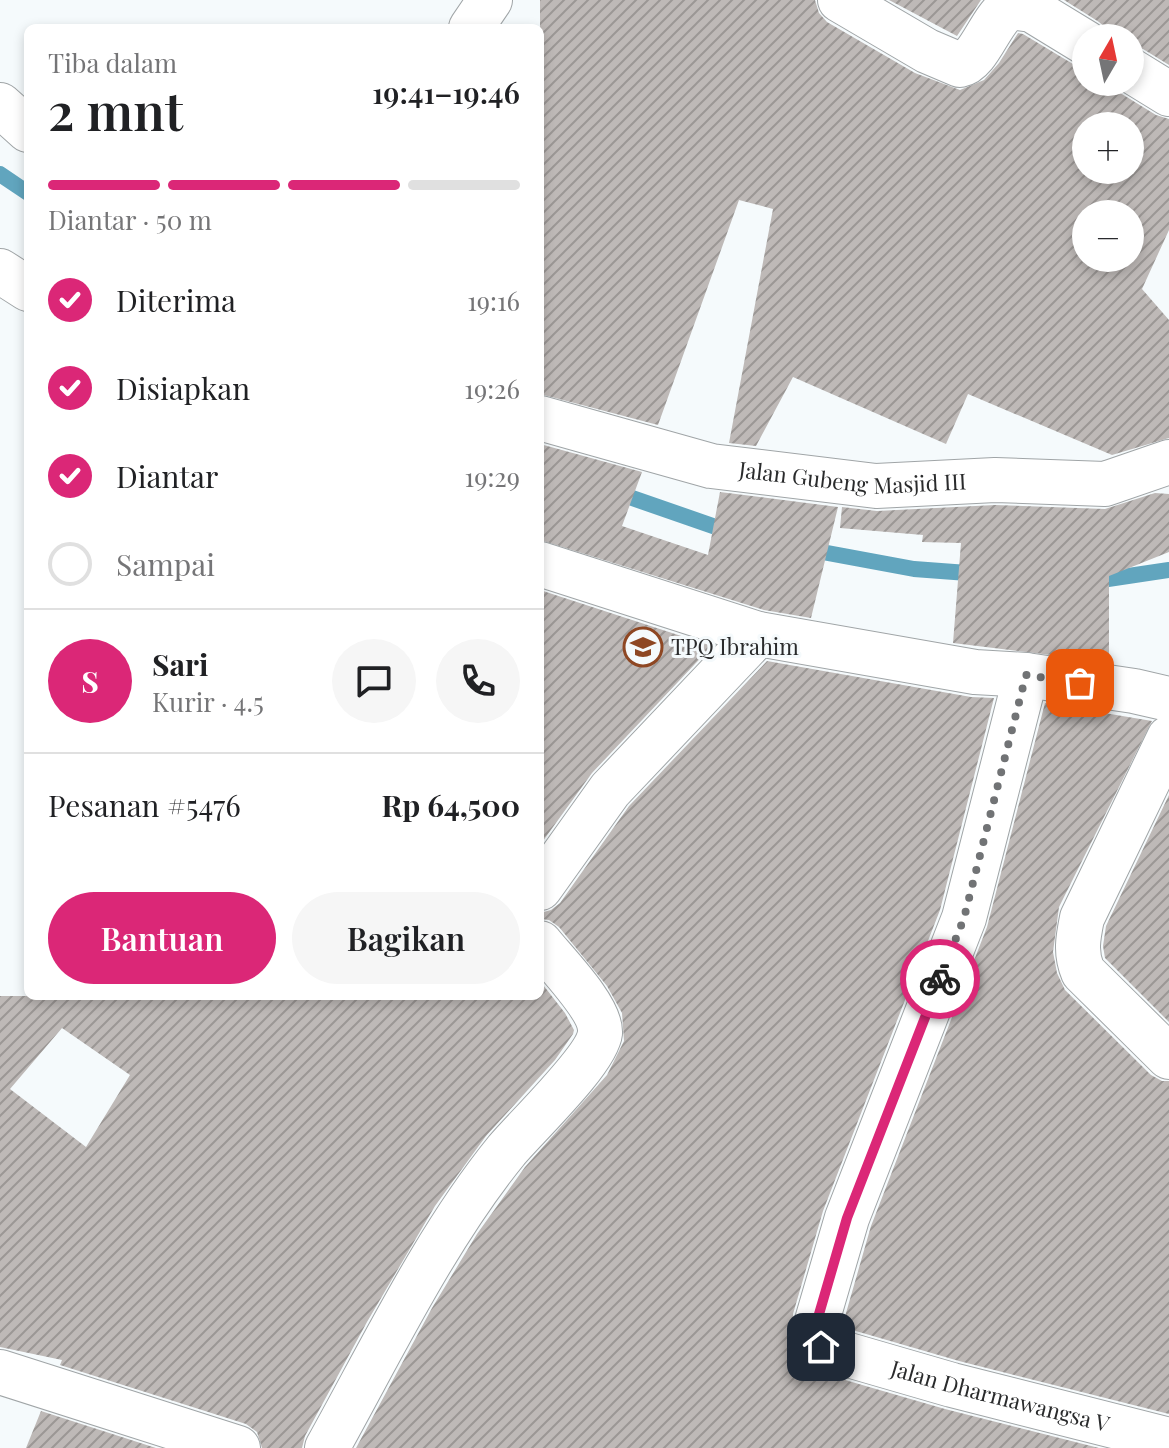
<!DOCTYPE html>
<html lang="id">
<head>
<meta charset="utf-8">
<style>
	:root { --surface:#fff; --page:#f6f6f6; --text:#202124; --muted:#757577; --line:#e0e0e0; --accent:#db2777 }
	body { margin:0; font-family:"Playfair Display",serif; background:var(--page); color:var(--text); height:100vh; display:flex; flex-direction:column; font-size:30px; white-space:nowrap }
	* { box-sizing:border-box; margin:0 }
	p { font-size:26px; color:var(--muted) }
	.icon { flex:none; width:44px; height:44px; fill:none; stroke:currentColor; stroke-width:2; stroke-linecap:round; stroke-linejoin:round }
	.map { position:relative; flex:1; overflow:hidden }
	.panel { position:absolute; left:24px; top:24px; width:520px; height:976px; display:flex; flex-direction:column; background:var(--surface); border-radius:12px; box-shadow:0 4px 12px #0003 }
	.panel>* { flex:none }
	.needle { width:52px; rotate:9deg }
	.fabs { position:absolute; left:1072px; top:24px; display:grid; gap:16px }
	.fabs a { display:grid; place-items:center; width:72px; height:72px; border-radius:50%; background:var(--surface); box-shadow:0 4px 12px #0003; font-size:40px }
	.pin { position:absolute; display:grid; place-items:center; width:68px; height:68px; color:#fff; margin:-34px; border-radius:16px; box-shadow:0 4px 12px #0006 }
	.courier { position:absolute; display:grid; place-items:center; width:80px; height:80px; margin:-40px; border:6px solid #db2777; border-radius:50%; background:#fff; color:#222; box-shadow:0 2px 10px #0007 }
	.headline em { font-style:normal; font-weight:600 }
	.headline div { display:flex; flex-direction:column-reverse }
	.headline { display:flex; align-items:center; justify-content:space-between; height:136px; padding:0 24px }
	h1 { font-size:52px; font-weight:600; line-height:60px }
	.bar { display:grid; grid-template-columns:repeat(4,1fr); gap:12px 8px; align-content:center; height:96px; padding:0 24px }
	.bar i { height:10px; border-radius:6px; background:var(--line) }
	.bar .selected { background:var(--accent) }
	.bar p { grid-column:span 4 }
	.line { display:flex; align-items:center; gap:20px; padding:0 24px; border-top:2px solid var(--line) }
	.line div { flex:1 }
	.round { display:grid; place-items:center; flex:none; width:84px; height:84px; border-radius:42px; background:var(--page) }
	ol { padding:0 24px; list-style:none }
	li { display:flex; align-items:center; gap:24px; height:88px }
	li p { margin-inline-start:auto }
	li .icon { padding:8px; border-radius:50%; background:var(--accent); color:#fff; stroke-width:4 }
	li:last-child { color:var(--muted) }
	li i { width:44px; height:44px; border:4px solid var(--line); border-radius:50% }
	.button { display:flex; gap:16px; margin-top:auto; padding:16px 24px }
	.button a { flex:1; height:92px; border-radius:48px; background:var(--accent); color:#fff; font-size:32px; font-weight:600; line-height:92px; text-align:center }
	.button a+a { background:var(--page); color:var(--text) }
	.map>svg:first-child { display:block }
	.lines { fill:none; stroke-linecap:round; stroke-linejoin:round }
	.stream { stroke:#61a5be; stroke-width:16 }
	.building { fill:url(#building-hatch); fill-rule:evenodd }
	.minor-casing { stroke:#a0a5a7; stroke-width:46 }
	.minor { stroke:#fff; stroke-width:44 }
	.done { stroke:#717375; stroke-width:8; stroke-dasharray:0 14.4 }
	.route { stroke:#db2777; stroke-width:10 }
	.labels { text-anchor:middle; stroke-width:6; stroke-linejoin:round; paint-order:stroke }
	.street-label { font-size:22px; fill:#2a2b2c; stroke:#f5fafc }
	.poi-label { font-size:22px; fill:#2a2b2c; stroke:#f5fafc; text-anchor:start }
</style>
</head>
<body>
<div class="map">
<svg width="1169" height="1448" viewBox="0 0 1169 1448">
	<defs>
		<pattern id="building-hatch" width="6" height="6" patternUnits="userSpaceOnUse" patternTransform="scale(2)"><rect width="6" height="6" fill="#beb9b7"/><path d="M-1 1l2-2M0 6l6-6M5 7l2-2" fill="none" stroke="#9b9795"/></pattern>
	</defs>
	<rect width="100%" height="100%" fill="#f5fafc"/>
	<g class="lines">
		<path class="stream" d="M0 174 28 193
			M615 492 733 533
			M806 549 914 569 981 574
			M1088 582 1169 570"/>
	</g>
	<path class="building" d="M540 0H815L819 13 827 22 915 73 960 90 984 80 999 63 1018 33 1023 34 1073 64 1086 68V82H1108L1117 91 1156 115 1169 119V230L1142 289 1169 320V438L1112 455 968 394 946 444 793 377 756 446 729 443 773 209 739 200 658 425 540 394ZM1086 126H1130V170H1086ZM1086 214H1130V258H1086Z
		M889 0H981L957 36Z
		M1064 0H1169V65L1143 49 1130 45V38H1110L1108 30 1099 22Z
		M540 444 642 472 622 526 708 555 720 492 838 507 811 618 764 610 540 540Z
		M1155 493 1169 494V552L1109 576V662L953 643 961 543 922 542 923 535 840 528 842 507 877 511 995 505 1105 509Z
		M540 590 712 646 592 773 540 845Z
		M767 661 971 697 994 698 940 910 823 1211 793 1314V1352L803 1365 814 1371 945 1409 1099 1448H356L432 1308 477 1234 525 1167 607 1075 624 1041 622 1013 607 986 559 927 549 920 540 919V913L551 910 560 903 629 806Z
		M1045 703 1152 721 1059 907 1053 952 1057 973 1065 990 1151 1075 1162 1081H1169V1414L959 1361 842 1327 871 1226 987 927Z
		M1169 795V1022L1105 958 1103 946 1106 926Z
		M540 981 565 1013 574 1030 573 1034 555 1060 486 1136 435 1206 367 1322 305 1436 302 1448H262L257 1432 246 1424 60 1365 62 1360 0 1347V996H540ZM62 1028 130 1075 86 1147 10 1089Z
		M41 1411 156 1448H26Z"/>
	<g class="lines">
		<g class="minor-casing">
			<g id="minor">
				<path d="M840 0 927 51 960 65C980 61 990 19 1010 7L1032 10 1086 43"/>
				<path d="M471 28 490 0"/>
				<path d="M1130 70 1169 94"/>
				<path d="M0 105 28 130"/>
				<path d="M0 271 28 289"/>
				<path id="s1" d="M540 418 711 466 876 486 995 480 1105 484 1169 462"/>
				<path d="M540 564 758 634 975 672 1026 675 1134 691 1169 699"/>
				<path id="s2" d="M1026 675 964 918 847 1218 817 1321 816 1342 821 1347 952 1385 1169 1440"/>
				<path d="M1169 738 1082 918C1078 938 1075 953 1083 972L1169 1057"/>
				<path d="M540 888 610 790 758 634"/>
				<path d="M0 1372 238 1448"/>
				<path d="M327 1448C381 1351 436 1237 506 1151 525 1128 597 1060 600 1033 602 1009 555 962 540 943"/>
			</g>
		</g>
		<use href="#minor" class="minor"/>
	</g>
	<g class="lines">
		<path class="done" d="M940 979 964 918 1026 675 1080 683"/>
		<path class="route" d="M821 1347 816 1342 817 1321 847 1218 940 979"/>
	</g>
	<defs>
		<g id="school-ring" transform="scale(2)"><circle r="9.5" fill="#f5fafc" stroke="#8e4723" stroke-width="1.5"/><path d="M0-5L7-2L0 1L-7-2ZM-4 1L0 2.5L4 1V4Q0 6-4 4Z" fill="#8e4723"/></g>
	</defs>
	<g fill-rule="evenodd">
		<use href="#school-ring" x="643" y="647"/>
	</g>
	<g class="labels">
		<g class="street-label">
			<text dy="8" stroke="none"><textPath href="#s1" startOffset="320">Jalan Gubeng Masjid III</textPath></text>
			<text dy="8" stroke="none"><textPath href="#s2" startOffset="894">Jalan Dharmawangsa V</textPath></text>
		</g>
		<g class="poi-label">
			<text x="671" y="655">TPQ Ibrahim</text>
		</g>
	</g>
</svg>
<div class="fabs">
<a><svg class="needle" viewBox="-14 -14 28 28"><path d="M0-13l5 13h-10z" fill="#e53935"/><path d="M0 13l5-13h-10z" fill="#757577"/></svg></a>
<a>+</a>
<a>−</a>
</div>
<div class="pin" style="left:1080px;top:683px;background:#ea580c"><svg class="icon" aria-label="bag" viewBox="0 0 24 24"><path d="M5 8h14l-1 12H6zM9 8a3 3 0 0 1 6 0"/></svg></div>
<div class="pin" style="left:821px;top:1347px;background:#1f2937"><svg class="icon" aria-label="home" viewBox="0 0 24 24"><path d="M3 11l9-7 9 7M6 9v11h12V9"/></svg></div>
<div class="courier" style="left:940px;top:979px"><svg class="icon" aria-label="bike" viewBox="0 0 24 24"><circle cx="6" cy="16" r="4"/><circle cx="18" cy="16" r="4"/><path d="M6 16l4-8h5l3 8M10 8l3 8H6M13 5h3"/></svg></div>
<section class="panel">
<div class="headline"><div><h1>2 mnt</h1><p>Tiba dalam</p></div><em>19:41–19:46</em></div>
<div class="bar"><i class="selected"></i><i class="selected"></i><i class="selected"></i><i></i><p>Diantar · 50 m</p></div>
<ol>
<li><svg class="icon" aria-label="check" viewBox="0 0 24 24"><path d="M5 12l5 5 9-10"/></svg>Diterima<p>19:16</p></li>
<li><svg class="icon" aria-label="check" viewBox="0 0 24 24"><path d="M5 12l5 5 9-10"/></svg>Disiapkan<p>19:26</p></li>
<li><svg class="icon" aria-label="check" viewBox="0 0 24 24"><path d="M5 12l5 5 9-10"/></svg>Diantar<p>19:29</p></li>
<li><i></i>Sampai</li>
</ol>
<div class="line" style="height:144px"><b class="round" style="background:var(--accent);color:#fff">S</b><div><b>Sari</b><p>Kurir · 4.5</p></div><a class="round"><svg class="icon" aria-label="chat" viewBox="0 0 24 24"><path d="M4 5h16v11H9l-5 4z"/></svg></a><a class="round"><svg class="icon" aria-label="phone" viewBox="0 0 24 24"><path d="M5 4h4l2 5-3 2q2 4 5 5l2-3 5 2v4C11 20 4 13 5 4z"/></svg></a></div>
<div class="line" style="height:104px"><div>Pesanan #5476</div><b>Rp 64,500</b></div>
<div class="button"><a>Bantuan</a><a>Bagikan</a></div>
</section>
</div>
</body>
</html>
